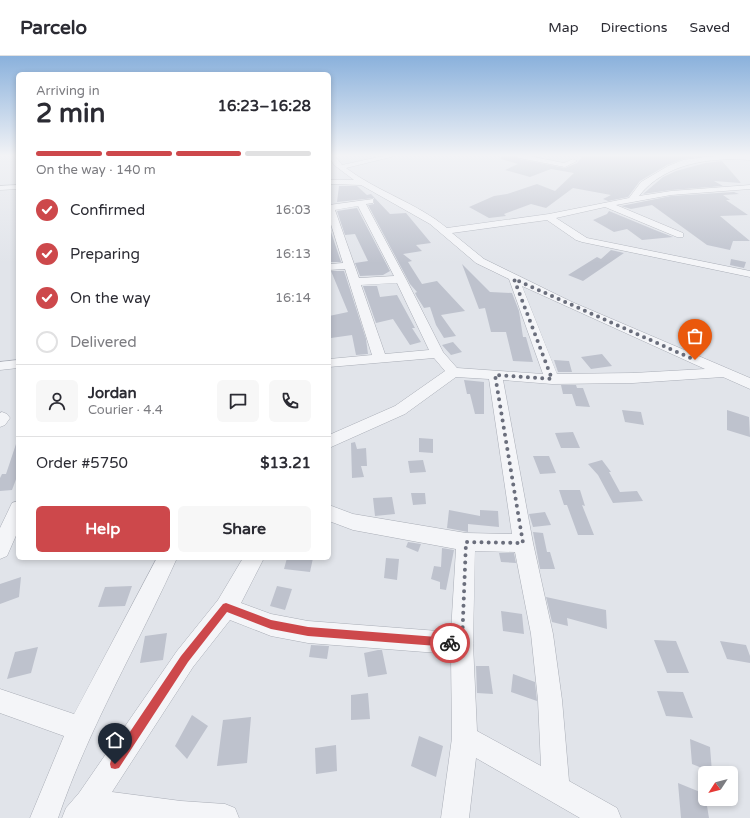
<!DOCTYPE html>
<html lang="en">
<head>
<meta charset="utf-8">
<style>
	:root { --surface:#fff; --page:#f7f7f7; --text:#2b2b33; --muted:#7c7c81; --line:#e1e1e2; --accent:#cd484b }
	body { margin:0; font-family:"Varela Round",sans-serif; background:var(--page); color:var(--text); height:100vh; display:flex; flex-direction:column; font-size:15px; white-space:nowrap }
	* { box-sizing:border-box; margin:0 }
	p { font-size:13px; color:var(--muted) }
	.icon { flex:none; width:22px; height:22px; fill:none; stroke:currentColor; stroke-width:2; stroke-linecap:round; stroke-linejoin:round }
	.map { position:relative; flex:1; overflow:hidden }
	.details { position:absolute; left:16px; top:16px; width:315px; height:488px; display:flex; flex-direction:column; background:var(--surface); border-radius:6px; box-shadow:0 2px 6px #0003 }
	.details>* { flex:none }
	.needle { width:26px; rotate:234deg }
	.controls { position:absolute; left:698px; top:710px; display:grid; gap:8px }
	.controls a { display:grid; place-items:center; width:40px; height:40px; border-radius:6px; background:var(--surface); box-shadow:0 2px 6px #0003; font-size:20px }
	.pin { position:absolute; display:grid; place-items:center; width:34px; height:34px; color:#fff; margin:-41px -17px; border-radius:50% 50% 50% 0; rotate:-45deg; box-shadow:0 0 4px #0007 }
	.pin .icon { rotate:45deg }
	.courier { position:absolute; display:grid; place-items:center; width:40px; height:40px; margin:-20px; border:3px solid #cd484b; border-radius:50%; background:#fff; color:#222; box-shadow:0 1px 5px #0007 }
	.headline em { font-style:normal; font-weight:800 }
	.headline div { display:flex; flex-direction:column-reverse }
	.headline { display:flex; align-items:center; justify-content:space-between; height:68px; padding:0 20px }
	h1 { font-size:26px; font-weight:800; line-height:30px }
	.bar { display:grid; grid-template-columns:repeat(4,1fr); gap:6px 4px; align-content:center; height:48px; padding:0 20px }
	.bar i { height:5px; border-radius:3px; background:var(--line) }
	.bar .active { background:var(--accent) }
	.bar p { grid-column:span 4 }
	.line { display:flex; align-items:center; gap:10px; padding:0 20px; border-top:1px solid var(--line) }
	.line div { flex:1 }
	.round { display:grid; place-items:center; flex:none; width:42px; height:42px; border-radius:6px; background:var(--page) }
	ol { padding:0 20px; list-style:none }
	li { display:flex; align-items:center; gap:12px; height:44px }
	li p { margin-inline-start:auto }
	li .icon { padding:4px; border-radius:50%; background:var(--accent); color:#fff; stroke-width:4 }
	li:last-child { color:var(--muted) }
	li i { width:22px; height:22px; border:2px solid var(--line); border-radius:50% }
	.action { display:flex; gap:8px; margin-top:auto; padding:8px 20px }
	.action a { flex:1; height:46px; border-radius:6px; background:var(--accent); color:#fff; font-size:16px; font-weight:800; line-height:46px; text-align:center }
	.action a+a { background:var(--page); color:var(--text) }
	header { display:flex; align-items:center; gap:24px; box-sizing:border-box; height:56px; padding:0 20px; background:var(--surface); border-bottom:1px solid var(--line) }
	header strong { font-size:19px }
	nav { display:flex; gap:22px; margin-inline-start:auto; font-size:14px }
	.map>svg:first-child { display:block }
	.building { fill:#bec2cd }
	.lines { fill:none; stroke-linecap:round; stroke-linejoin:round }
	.minor-casing { stroke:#aaaeb7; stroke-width:1 }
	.minor { fill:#f4f5f8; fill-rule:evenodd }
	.route { fill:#cd484b }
	.done { stroke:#6a6e7c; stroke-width:4; stroke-dasharray:0 7.2 }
</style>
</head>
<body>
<header>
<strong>Parcelo</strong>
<nav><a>Map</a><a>Directions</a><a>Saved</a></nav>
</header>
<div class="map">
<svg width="750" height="762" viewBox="0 0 750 762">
	<rect width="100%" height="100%" fill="#e1e4ea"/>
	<path class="building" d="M501 100H515L519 103 565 112 577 107 583 100H704L683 103 667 109 640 125 628 141 608 145 603 143 611 139 573 132 546 152 531 148 504 158 506 160 489 162 469 151 494 140 507 138 537 128 555 135 574 117 551 113 530 121 505 114 518 108 501 103Z
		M722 105 741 127 714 125 723 130 671 134 643 138 663 121 676 115 705 107Z
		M339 130H357L367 139 371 138 390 158 406 157 431 187 416 189 422 195 403 198 412 205 408 206 422 228 437 225 465 255 441 259 456 280 444 282 436 269 430 251 424 252 417 241 415 237 417 236 410 228 368 149 374 148V142L337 146Z
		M734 136 739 138 723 139 730 144H726L748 159 720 160 750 185H733L730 194 707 189 652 149 631 153 621 150 671 140Z
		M357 152 390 215 383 219 360 220 355 207 368 205 355 178 345 179 337 155Z
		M609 155 655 174 673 181 642 184 627 173 614 176 593 164 607 158Z
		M329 176H331L341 206H329Z
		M611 194 624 197 583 225 568 219 597 201 601 203Z
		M731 203 746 206 744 212 730 209Z
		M462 208 490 236 512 237 519 255 523 281H526L533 306 513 305 506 276H491L485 252 479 253Z
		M331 215H344L366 283 368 298 356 299 352 279 331 282 329 276V260L348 256Z
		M363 230H377L380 241 397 239 415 272H412L421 286 410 289 393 263 376 267Z
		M453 286 462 296 451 299 442 289Z
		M602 298 612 310 591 313 581 301Z
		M554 304 569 305 572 316H558Z
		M464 324 484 326V358H475L470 338H467Z
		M561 329H576L577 332H583L590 351 576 350 572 338H563Z
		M622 354 641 356 644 369 625 366Z
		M727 354 749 361 750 381 727 374Z
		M573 376 580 392H561L555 377Z
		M419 382 433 383V397L419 396Z
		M355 386 357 393 366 392 367 410H361L364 421 352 422 351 387Z
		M16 388 18 389V418L12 434 0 435V422L2 418H6Z
		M533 400H549L556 417 540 418Z
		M423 404 426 416 410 417 408 405Z
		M602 404 611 416H609L620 436 637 435 643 445 613 447 598 419 588 408Z
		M559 434H580L585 450 582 449 594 479H578L567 449H564Z
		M411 437H425L426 448 413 449Z
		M392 441 395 458 375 460 373 442Z
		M449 454 480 460V454L498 455 499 471 468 468V476L447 472Z
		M545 456 551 469 533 471 529 458Z
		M533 476 543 477 547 496H550L555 513H540Z
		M408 486 421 488 418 496 406 491Z
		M442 492 454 494 446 534 440 533V526L431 523 434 510 441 511Z
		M499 497H514L516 507 501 506Z
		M287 502H313L310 516 284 513Z
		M386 502 399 503 397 524 384 522Z
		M21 521 19 541 0 548V528Z
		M132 530 125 550 98 551 105 531Z
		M277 530 292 533 285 554 270 550Z
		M546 541 606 554 607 573 567 562 568 570 552 566Z
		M501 555 522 558 524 578 503 575Z
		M167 577 163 604 140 607 145 580Z
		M654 584 676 585 689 617H667Z
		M720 585 746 589 750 600V607L727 603Z
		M311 589 329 590 327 603 309 601Z
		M38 591 31 617 7 623 15 596Z
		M378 594H382L387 618 368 621 364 597Z
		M476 610H489L493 638 477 637Z
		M513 618 535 626 537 645 511 636Z
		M657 635 683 636 693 662 666 660Z
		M368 637 370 663 351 664V639Z
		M192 659 208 670 187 703 175 690Z
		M251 661 247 707 217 710 223 664Z
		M419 680 443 690 436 721 411 710Z
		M690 683 710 691 712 716 692 708Z
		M336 689 337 715 316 718 315 692Z
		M678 727 705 738 709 762H681Z"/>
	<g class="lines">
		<g class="minor-casing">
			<path id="minor" d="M329 100H335L342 109 383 100H395L346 112C378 136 417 147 447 172L549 158 629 142 641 126 668 110 683 104 714 100H750V104C711 101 665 107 639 140L671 135 750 129V133L671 139 616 149 683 177V181H677L605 151 556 162 587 182 750 215V221L582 186 576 184 547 164 452 177 484 203 572 246 750 322V333L723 321 633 327 552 328 503 324 533 487 553 578 562 644 569 725 617 752 621 762H580L476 702 469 762H441L452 682 451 598 308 587 271 580 230 564 193 611 112 736 181 745 225 748 235 752 239 762H62L66 752 79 737 177 595 218 544 243 502H264L241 547 271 558 308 565 451 576 456 493 353 474 329 465V449L353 458 466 477 512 478 489 323 456 321 405 358 329 392V379L395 350 445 315 434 302 329 311V303L372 299 345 213 329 214V208L343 207 329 162V149L373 143V147L366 148 406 223 443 296 457 312 543 318 509 223 476 207 430 168 361 129 329 128V124H354L334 109ZM358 150 394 220 359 222 335 154ZM397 227 429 294 385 298 361 229ZM522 230 705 313 633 317 557 318ZM475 495 515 496 531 578 538 644 541 710 477 675 473 588Z
				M516 100H529L564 107 573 103 577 105 565 111 519 102Z
				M18 129V133L0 134V130Z
				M18 304V312L0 314V306Z
				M2 356 7 358 10 362 5 369 0 371V357Z
				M18 445V475L7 500 0 503V472L12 447Z
				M157 502H177C138 589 89 671 58 762H30L64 680 0 657V633L74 658Z"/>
		</g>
		<use href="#minor" class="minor"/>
	</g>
	<linearGradient id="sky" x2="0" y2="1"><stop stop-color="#8ab1dc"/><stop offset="0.48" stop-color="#f2f3f6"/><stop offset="1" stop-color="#f2f3f6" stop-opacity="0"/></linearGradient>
	<rect width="750" height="207" fill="url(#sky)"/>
	<path class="route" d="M226 547 271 564 308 571 450 582 454 587 450 591 308 580 271 573 227 556 188 606 119 712 115 713 111 712 110 708 111 704 181 600 223 548Z"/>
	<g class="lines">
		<path class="done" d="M450 587 462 588 466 486 523 487 495 319 552 323 514 223 695 304"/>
	</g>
</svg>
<div class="controls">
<a><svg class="needle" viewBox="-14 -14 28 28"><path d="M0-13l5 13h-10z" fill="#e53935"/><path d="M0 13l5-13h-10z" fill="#7c7c81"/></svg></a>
</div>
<div class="pin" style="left:695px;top:304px;background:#ea580c"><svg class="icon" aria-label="bag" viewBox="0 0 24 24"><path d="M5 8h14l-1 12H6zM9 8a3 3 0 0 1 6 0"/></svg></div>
<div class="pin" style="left:115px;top:708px;background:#1f2937"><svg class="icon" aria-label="home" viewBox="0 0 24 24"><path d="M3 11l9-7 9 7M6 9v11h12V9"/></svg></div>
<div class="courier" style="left:450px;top:587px"><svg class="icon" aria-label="bike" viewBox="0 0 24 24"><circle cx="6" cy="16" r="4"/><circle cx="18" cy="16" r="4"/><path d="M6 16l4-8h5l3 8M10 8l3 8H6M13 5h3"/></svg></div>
<section class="details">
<div class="headline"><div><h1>2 min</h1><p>Arriving in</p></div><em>16:23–16:28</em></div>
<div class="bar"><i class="active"></i><i class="active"></i><i class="active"></i><i></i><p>On the way · 140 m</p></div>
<ol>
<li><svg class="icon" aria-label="check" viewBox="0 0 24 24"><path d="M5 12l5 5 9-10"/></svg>Confirmed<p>16:03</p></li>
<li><svg class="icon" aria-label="check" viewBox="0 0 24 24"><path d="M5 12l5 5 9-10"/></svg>Preparing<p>16:13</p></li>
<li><svg class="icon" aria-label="check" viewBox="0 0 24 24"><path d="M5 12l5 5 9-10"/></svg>On the way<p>16:14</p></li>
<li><i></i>Delivered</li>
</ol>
<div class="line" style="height:72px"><a class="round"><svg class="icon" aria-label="person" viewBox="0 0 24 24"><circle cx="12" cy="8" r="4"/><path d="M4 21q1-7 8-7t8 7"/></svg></a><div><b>Jordan</b><p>Courier · 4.4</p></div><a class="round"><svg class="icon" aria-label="chat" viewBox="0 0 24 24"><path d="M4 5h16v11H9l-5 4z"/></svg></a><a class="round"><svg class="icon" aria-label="phone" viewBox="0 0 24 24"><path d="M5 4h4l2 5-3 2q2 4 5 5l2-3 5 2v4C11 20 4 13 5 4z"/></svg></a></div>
<div class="line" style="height:52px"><div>Order #5750</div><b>$13.21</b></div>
<div class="action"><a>Help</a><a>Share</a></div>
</section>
</div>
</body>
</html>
